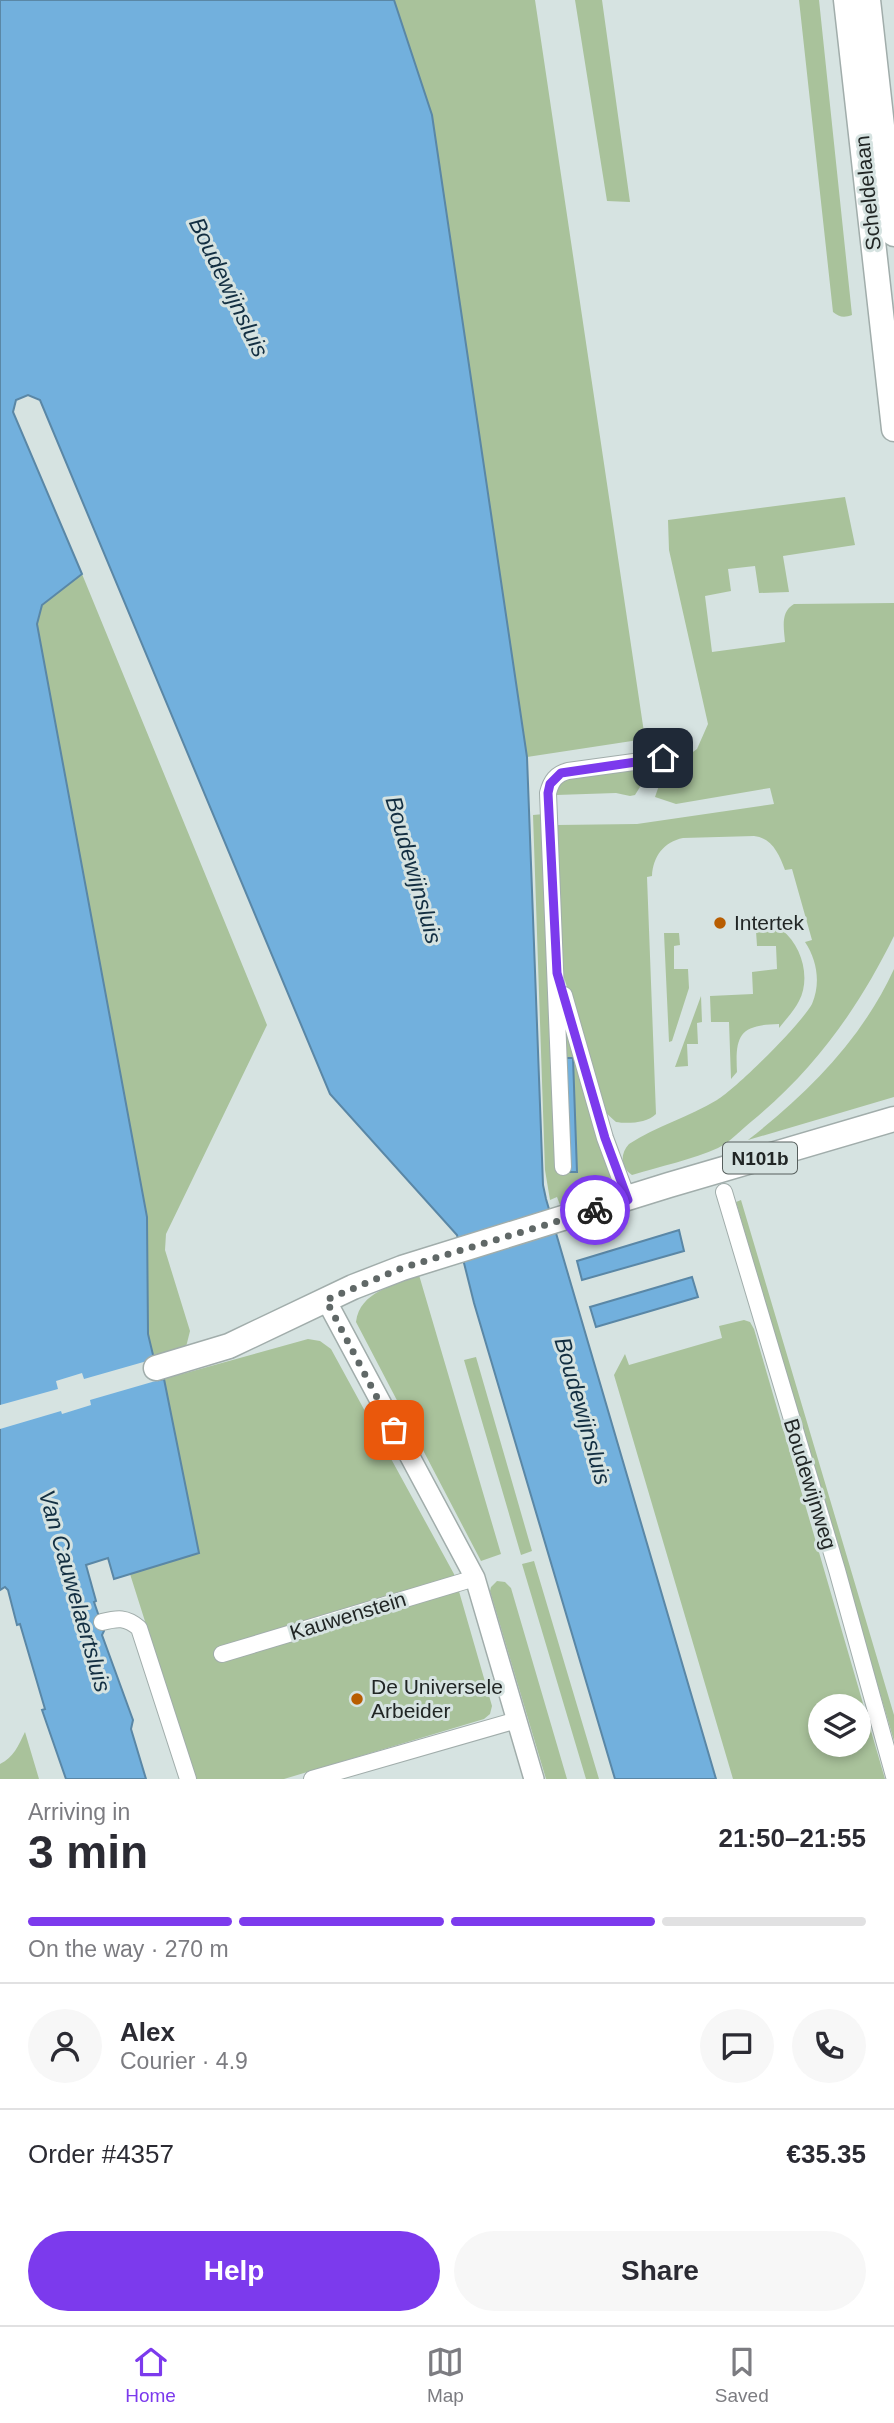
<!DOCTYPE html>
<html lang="en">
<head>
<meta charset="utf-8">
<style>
	:root { --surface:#fff; --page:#f7f7f7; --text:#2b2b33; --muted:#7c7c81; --line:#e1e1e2; --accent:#7c3aed }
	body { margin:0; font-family:Arial,sans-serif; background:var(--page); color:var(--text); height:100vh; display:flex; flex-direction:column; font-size:26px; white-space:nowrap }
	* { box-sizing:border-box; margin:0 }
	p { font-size:23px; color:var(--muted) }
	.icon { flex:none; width:38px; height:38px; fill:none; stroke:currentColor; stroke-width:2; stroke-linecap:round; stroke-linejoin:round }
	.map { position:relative; height:1779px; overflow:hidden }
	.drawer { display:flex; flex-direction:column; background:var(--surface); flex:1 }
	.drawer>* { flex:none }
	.controls { position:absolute; left:808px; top:1694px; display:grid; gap:14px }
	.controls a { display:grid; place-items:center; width:63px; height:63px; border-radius:50%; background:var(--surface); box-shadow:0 4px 10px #0003; font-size:35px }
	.pin { position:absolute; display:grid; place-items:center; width:60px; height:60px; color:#fff; margin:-30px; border-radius:14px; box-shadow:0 4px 10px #0006 }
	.courier { position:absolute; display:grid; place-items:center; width:70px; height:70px; margin:-35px; border:5px solid #7c3aed; border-radius:50%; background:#fff; color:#222; box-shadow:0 2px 9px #0007 }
	.head em { font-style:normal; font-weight:700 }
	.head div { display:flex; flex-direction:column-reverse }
	.head { display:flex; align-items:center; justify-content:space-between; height:119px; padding:0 28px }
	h1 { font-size:46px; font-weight:700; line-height:52px }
	.bar { display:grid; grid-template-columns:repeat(4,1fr); gap:10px 7px; align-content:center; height:84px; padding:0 28px }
	.bar i { height:9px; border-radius:5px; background:var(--line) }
	.bar .active { background:var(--accent) }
	.bar p { grid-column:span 4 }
	.line { display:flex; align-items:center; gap:18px; padding:0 28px; border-top:2px solid var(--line) }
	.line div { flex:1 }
	.round { display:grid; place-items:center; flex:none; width:74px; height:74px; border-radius:37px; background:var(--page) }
	.cta { display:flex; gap:14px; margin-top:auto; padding:14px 28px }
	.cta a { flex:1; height:80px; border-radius:42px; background:var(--accent); color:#fff; font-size:28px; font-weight:700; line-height:80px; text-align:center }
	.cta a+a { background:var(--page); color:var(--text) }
	.tabs { display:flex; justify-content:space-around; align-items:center; height:98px; border-top:2px solid var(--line); background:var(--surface); font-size:19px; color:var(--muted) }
	.tabs a { display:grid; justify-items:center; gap:4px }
	.tabs .active { color:var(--accent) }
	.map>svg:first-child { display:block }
	.green { fill:#a9c29b; fill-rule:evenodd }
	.water { fill:#72b0dd; stroke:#5a87a6; stroke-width:2 }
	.pier { fill:#d6e3e1 }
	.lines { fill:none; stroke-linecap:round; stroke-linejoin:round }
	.minor-casing { stroke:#a1adab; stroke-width:18 }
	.tertiary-casing { stroke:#a1adab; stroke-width:22 }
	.primary-casing { stroke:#a1adab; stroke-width:27 }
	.minor { stroke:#fff; stroke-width:16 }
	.tertiary { stroke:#fff; stroke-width:19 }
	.primary { stroke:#fff; stroke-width:24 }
	.done { stroke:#606867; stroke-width:7; stroke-dasharray:0 12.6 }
	.route { stroke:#7c3aed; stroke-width:9 }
	.poi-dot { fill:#b85d00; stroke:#d6e3e1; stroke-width:2.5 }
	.labels { text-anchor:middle; stroke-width:6; stroke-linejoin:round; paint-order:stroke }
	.shield { fill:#d6e3e1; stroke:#575f5d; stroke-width:2 }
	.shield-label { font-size:19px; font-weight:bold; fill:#212625 }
	.street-label { font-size:21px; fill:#212625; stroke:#d6e3e1 }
	.poi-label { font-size:21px; fill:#212625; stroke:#d6e3e1; text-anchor:start }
	.water-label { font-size:23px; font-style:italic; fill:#132f42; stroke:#d6e3e1 }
</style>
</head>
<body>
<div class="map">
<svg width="894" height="1779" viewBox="0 0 894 1779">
	<rect width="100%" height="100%" fill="#d6e3e1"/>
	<path class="green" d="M394 0H535L645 739 527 757 432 115Z
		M575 0H602L630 202 607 201Z
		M799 0H819L852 315C844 318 839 317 833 312Z
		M845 497 855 545 783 556 789 592 759 593 755 566 728 569 731 591 705 596 712 652 785 642C784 628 780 612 794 604L894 603V936C858 1009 815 1069 752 1121 742 1129 730 1142 718 1148 694 1159 658 1167 632 1175 620 1167 620 1154 629 1144 656 1126 689 1117 717 1100 736 1089 802 1023 812 1004 821 983 817 960 805 942L812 940 792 869 785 870C779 854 772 838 754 836L683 838C664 842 653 856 652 876L647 877 656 1114C647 1123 628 1124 616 1122L606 1113 563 974 557 825 637 824 774 804 770 788 676 804 655 797 663 774 697 749 708 724 669 550 668 520Z
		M82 574 267 1025 166 1234 165 1250 190 1331 186 1347 154 1360 148 1334 147 1217 37 624 42 605Z
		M641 769 647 772 648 774 635 795 630 796 616 793 556 795 559 784 569 777Z
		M544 814 559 1173 577 1171 573 1058H565L564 1029H568L612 1173 608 1182 560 1205 557 1197 550 1200 545 1170 533 815Z
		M782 930C802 946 811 978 799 1001 794 1011 786 1019 779 1028V1024C740 1025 735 1035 737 1072L731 1079 729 1022H711L710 996 753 994 752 972 777 969 776 946H757L756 931Z
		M664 933H679L680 945 674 946V969H688L689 988 672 1041 669 1042Z
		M894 969V1097L748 1140C808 1093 862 1039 894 969Z
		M701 996 702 1022 697 1023 698 1044H687L688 1066 675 1067Z
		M741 1200 894 1715V1741L736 1202Z
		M419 1275 501 1554 481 1561 356 1322C360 1291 394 1286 419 1275Z
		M744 1320 750 1322 754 1329 885 1779H733L614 1375 625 1354 629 1365 722 1338 719 1326ZM859 1706V1745H821V1706Z
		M308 1339 320 1341 331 1349 454 1574 492 1706 490 1714 484 1719 284 1779H195L130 1574 199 1552 164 1379Z
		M476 1357 532 1551 521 1555 464 1360Z
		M534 1561 599 1779H586L522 1564Z
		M497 1581 505 1582 511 1588 567 1779H546L490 1591 491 1587Z
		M25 1732 39 1779H0V1764C14 1757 18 1746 25 1732Z"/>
	<path class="water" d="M0 0H394L432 115 527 757 543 1185 546 1199 716 1779H615L474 1303 457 1235 330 1094 40 400 28 395 16 400 13 412 82 574 42 605 37 624 147 1217 148 1334 159 1380 164 1379 199 1553 114 1579 108 1558 86 1565 96 1601 94 1602 104 1631 102 1635 133 1720 131 1729 146 1779H66L42 1710 45 1709 20 1624 17 1625 8 1590 5 1587 0 1590Z
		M565 1058H573L577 1172H569Z
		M679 1230 684 1251 582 1280 577 1261Z
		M692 1277 698 1297 596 1327 590 1307Z"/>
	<path class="pier" d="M154 1359 159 1380 90 1400 91 1405 62 1414 61 1411 0 1429V1405L58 1389 56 1381 82 1373 84 1379Z"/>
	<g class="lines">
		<g class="minor-casing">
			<path id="minor" d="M564 995 605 1138 628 1200
				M563 1167 548 793C551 781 556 774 568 771L663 758
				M724 1192 837 1570 894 1776
				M102 1622C118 1618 126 1617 139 1628L188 1779
				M222 1654 475 1578
				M312 1779 517 1720"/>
		</g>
		<g class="tertiary-casing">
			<path id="tertiary" d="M326 1300 475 1578 534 1779"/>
		</g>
		<g class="primary-casing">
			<path id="primary" d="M846 0 894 429
				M868 0 894 234
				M156 1368 229 1346 353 1287 402 1268 669 1185 894 1119"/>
		</g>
		<use href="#minor" class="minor"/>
		<use href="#tertiary" class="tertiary"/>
		<use href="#primary" class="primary"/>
	</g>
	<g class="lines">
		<path class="done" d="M394 1430 326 1300 402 1268 595 1210"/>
		<path class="route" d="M595 1210 628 1200 605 1138 557 973 548 793 550 784 561 773 663 758"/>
	</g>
	<g class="poi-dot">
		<circle cx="720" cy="923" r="7"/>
		<circle cx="357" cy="1699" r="7"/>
	</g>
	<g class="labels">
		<rect class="shield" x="723" y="1142.5" width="74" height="31" rx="5"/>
		<g class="shield-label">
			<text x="760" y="1165">N101b</text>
		</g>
		<g class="street-label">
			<text transform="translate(868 193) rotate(-96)" y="7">Scheldelaan</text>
			<text transform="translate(810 1484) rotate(73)" y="7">Boudewijnweg</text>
			<text transform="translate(348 1616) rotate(-17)" y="7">Kauwenstein</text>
		</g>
		<g class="poi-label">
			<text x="734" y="930">Intertek</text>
			<text x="371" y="1694">De Universele<tspan x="371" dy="24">Arbeider</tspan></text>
		</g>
		<g class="water-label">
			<text transform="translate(229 287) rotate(64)" y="8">Boudewijnsluis</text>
			<text transform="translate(414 870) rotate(74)" y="8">Boudewijnsluis</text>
			<text transform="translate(583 1411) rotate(74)" y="8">Boudewijnsluis</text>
			<text transform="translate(75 1591) rotate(74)" y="8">Van Cauwelaertsluis</text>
		</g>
	</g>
</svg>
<div class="controls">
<a><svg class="icon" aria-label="layers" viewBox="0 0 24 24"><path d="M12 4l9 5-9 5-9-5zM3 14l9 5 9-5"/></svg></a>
</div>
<div class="pin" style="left:394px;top:1430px;background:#ea580c"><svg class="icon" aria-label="bag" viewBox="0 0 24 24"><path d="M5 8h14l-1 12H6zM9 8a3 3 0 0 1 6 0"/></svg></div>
<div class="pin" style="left:663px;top:758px;background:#1f2937"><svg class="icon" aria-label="home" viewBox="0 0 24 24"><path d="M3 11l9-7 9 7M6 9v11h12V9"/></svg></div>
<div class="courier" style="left:595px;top:1210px"><svg class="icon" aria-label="bike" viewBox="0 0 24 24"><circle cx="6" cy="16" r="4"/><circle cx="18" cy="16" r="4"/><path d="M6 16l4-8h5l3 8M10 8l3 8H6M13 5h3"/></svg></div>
</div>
<section class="drawer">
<div class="head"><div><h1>3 min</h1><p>Arriving in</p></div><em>21:50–21:55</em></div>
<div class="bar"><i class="active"></i><i class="active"></i><i class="active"></i><i></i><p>On the way · 270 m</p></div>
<div class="line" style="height:126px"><a class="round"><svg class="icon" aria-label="person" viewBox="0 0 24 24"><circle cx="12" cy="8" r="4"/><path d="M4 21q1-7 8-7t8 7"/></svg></a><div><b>Alex</b><p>Courier · 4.9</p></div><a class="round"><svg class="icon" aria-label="chat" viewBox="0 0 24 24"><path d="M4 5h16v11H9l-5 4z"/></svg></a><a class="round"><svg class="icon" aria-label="phone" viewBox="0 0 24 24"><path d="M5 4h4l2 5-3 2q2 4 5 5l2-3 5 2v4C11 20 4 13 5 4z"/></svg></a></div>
<div class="line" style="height:91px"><div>Order #4357</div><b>€35.35</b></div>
<div class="cta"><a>Help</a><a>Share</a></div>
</section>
<nav class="tabs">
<a class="active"><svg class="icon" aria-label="home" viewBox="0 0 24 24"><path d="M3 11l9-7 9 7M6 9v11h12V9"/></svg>Home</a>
<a><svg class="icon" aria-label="map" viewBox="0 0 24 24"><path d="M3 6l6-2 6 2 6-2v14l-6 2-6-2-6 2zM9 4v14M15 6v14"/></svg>Map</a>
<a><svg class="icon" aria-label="saved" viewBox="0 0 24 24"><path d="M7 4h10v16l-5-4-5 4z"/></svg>Saved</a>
</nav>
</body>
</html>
